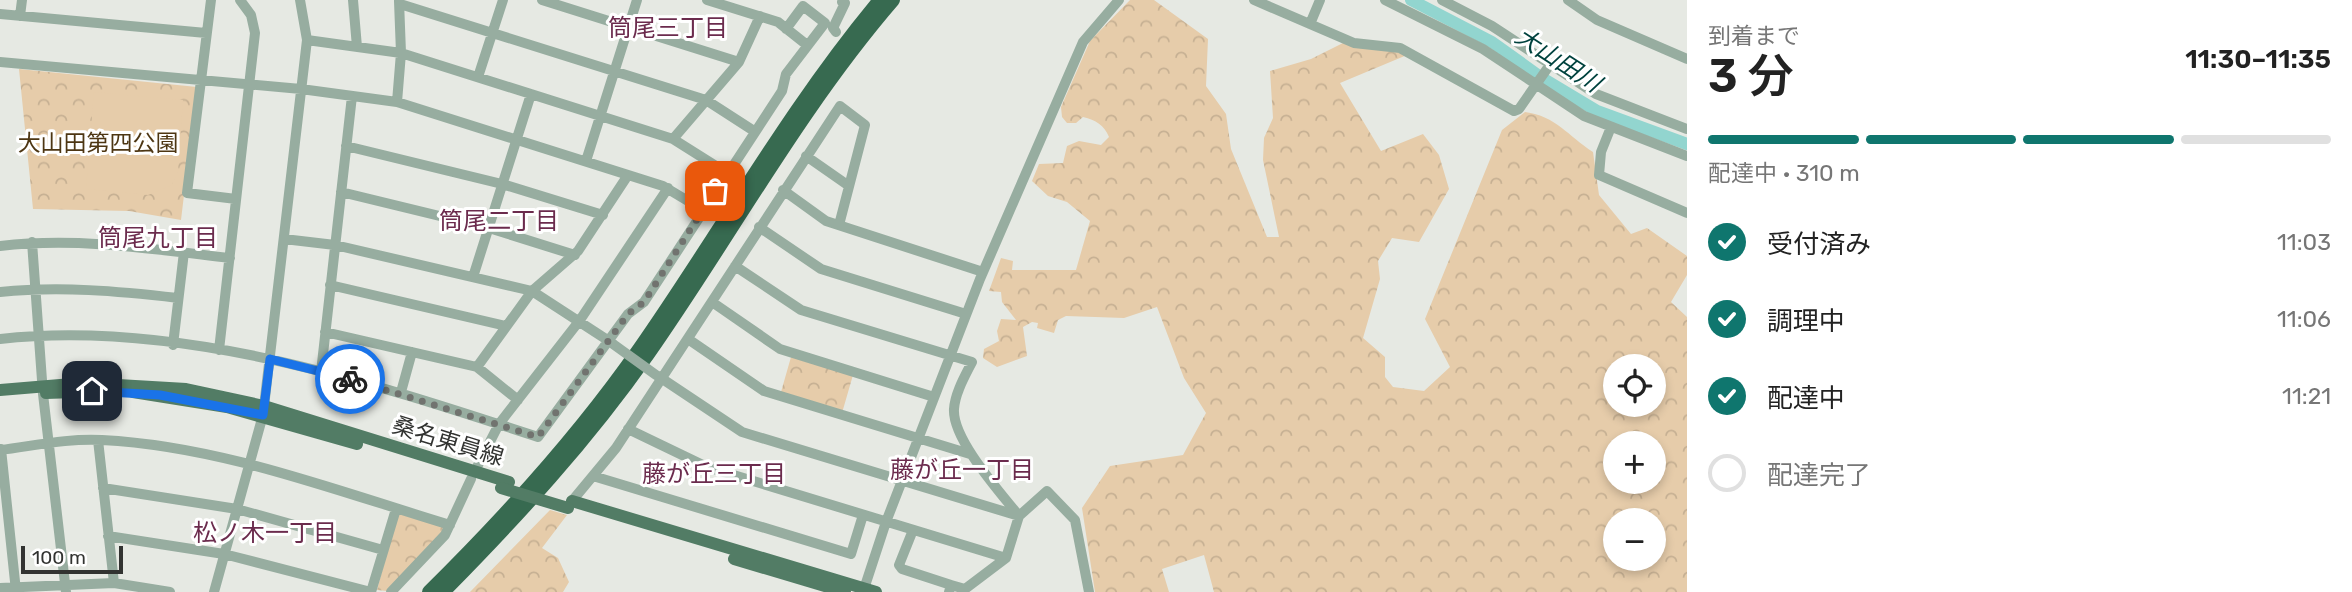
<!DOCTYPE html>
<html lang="ja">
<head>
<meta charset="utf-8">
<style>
	:root { --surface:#fff; --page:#f2f2f2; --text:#222; --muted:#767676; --line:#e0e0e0; --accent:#0f766e }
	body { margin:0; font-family:Rubik,"Noto Sans JP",sans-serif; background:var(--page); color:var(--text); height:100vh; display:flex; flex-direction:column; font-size:26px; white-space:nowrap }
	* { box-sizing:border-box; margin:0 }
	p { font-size:23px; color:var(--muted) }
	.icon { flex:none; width:38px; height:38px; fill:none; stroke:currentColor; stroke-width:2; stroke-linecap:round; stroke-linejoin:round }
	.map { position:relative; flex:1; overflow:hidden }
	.drawer { display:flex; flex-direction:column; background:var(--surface); width:665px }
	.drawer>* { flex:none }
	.fabs { position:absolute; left:1603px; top:354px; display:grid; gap:14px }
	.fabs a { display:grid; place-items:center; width:63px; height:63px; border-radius:50%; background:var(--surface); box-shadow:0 4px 10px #0003; font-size:35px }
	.scale { position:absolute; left:21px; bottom:18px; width:102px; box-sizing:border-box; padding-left:7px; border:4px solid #323331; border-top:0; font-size:19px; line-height:24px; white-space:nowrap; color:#323331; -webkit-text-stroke:5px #fff; paint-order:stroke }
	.pin { position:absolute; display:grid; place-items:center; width:60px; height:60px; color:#fff; margin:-30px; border-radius:14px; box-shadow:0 4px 10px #0006 }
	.courier { position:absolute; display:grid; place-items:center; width:70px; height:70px; margin:-35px; border:5px solid #1a73e8; border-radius:50%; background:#fff; color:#222; box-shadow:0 2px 9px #0007 }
	.headline em { font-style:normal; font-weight:600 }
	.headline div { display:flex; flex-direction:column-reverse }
	.headline { display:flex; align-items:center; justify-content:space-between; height:119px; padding:0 21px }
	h1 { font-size:46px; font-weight:600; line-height:52px }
	.bar { display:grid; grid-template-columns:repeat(4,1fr); gap:10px 7px; align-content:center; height:84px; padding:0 21px }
	.bar i { height:9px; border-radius:5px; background:var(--line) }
	.bar .active { background:var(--accent) }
	.bar p { grid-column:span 4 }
	ol { padding:0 21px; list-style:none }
	li { display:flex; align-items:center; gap:21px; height:77px }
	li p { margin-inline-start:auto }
	li .icon { padding:7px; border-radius:50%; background:var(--accent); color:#fff; stroke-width:4 }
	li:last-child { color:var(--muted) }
	li i { width:38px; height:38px; border:4px solid var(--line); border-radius:50% }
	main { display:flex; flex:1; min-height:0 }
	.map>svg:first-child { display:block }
	.forest { fill:url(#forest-crowns); fill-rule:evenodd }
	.pitch { fill:#e6ccaa }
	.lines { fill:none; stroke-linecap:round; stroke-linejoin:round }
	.river { stroke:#92d5cf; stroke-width:12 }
	.minor { stroke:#97ada0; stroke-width:10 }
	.major { stroke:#527c65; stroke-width:12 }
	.highway { stroke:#376a50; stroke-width:14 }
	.minor-bridge { stroke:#97ada0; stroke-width:10 }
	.major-bridge { stroke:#527c65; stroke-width:12 }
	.done { stroke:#71736f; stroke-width:7; stroke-dasharray:0 12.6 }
	.route { stroke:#1a73e8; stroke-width:9 }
	.labels { text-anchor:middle; stroke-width:6; stroke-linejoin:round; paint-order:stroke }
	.park-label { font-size:23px; fill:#4d3613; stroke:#fff }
	.street-label { font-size:23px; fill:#323331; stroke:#fff }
	.neighbourhood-label { font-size:24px; fill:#6b2b4d; stroke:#fff }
	.water-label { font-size:24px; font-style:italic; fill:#00423e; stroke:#fff }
</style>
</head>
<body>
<main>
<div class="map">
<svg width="1687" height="592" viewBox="0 0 1687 592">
	<defs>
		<pattern id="forest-crowns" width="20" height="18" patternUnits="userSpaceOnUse" patternTransform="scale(1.75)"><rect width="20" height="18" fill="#e6ccaa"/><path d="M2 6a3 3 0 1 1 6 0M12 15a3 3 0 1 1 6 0" fill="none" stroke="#c6b093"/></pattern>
	</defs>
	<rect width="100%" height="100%" fill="#e6e9e3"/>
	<path class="forest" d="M1130 0H1154L1208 39 1206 86 1226 114 1231 149 1267 237H1279L1263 160 1264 138 1273 118 1270 71 1311 59 1343 43 1399 50 1407 55 1340 83 1381 151 1423 134 1439 155 1449 189 1419 242 1392 238 1378 261 1380 279 1363 338 1385 357V377L1393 387 1424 391 1450 367 1425 319 1502 130 1525 112C1556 116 1568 136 1593 152L1599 195 1631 234 1647 228 1687 256V275L1671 302 1687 317V592H1214L1204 555 1162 569 1169 592H1095L1082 508 1110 466 1183 455 1206 413 1184 378 1157 307 1124 318 1066 316 1058 320 1054 333 1037 328 1038 323 1032 322 1023 327 1027 356 997 367 983 358 984 349 999 341 997 331 1001 319 1016 320 1002 302 1001 292 989 291 1001 258 1013 261 1012 270H1076L1090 221 1067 202 1048 196 1032 181 1039 164 1063 163 1067 146 1079 141 1101 145 1109 137C1104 125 1096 120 1083 117L1076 123H1067L1062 117 1061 107 1090 41ZM1615 366H1654V404H1615ZM1615 443H1654V481H1615ZM1615 520H1654V558H1615Z
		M19 69 197 87 181 220 129 211 33 209Z
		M791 357 853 375 842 413 781 392Z
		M550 510 567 515 542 548 558 558 569 582 563 592H470Z
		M400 513 445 527V531L387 591 377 590 397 515Z"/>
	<path class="pitch" d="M94 92 183 100 178 171 172 185 148 195 86 189Z"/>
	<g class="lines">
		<path class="river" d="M1411 0 1492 42 1542 78 1597 111 1687 144"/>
		<path class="minor" d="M211 0 187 193 236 199
			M353 0 357 47
			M542 0 739 62
			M707 0 778 22 807 45
			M1254 0 1354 43 1400 48 1514 111 1519 109 1549 66
			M1385 0 1483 49 1584 116 1687 156
			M1442 0 1492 26 1596 94 1687 129
			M1568 0 1597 20 1687 59
			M400 4 706 100 754 131
			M0 14 206 33
			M20 16 22 0
			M1310 24 1320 0
			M836 32 833 28 845 3 842 2
			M307 40 401 53 673 139 727 173
			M0 62 301 89 397 102 663 186 703 210
			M478 77 503 0
			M397 102 401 53 399 1
			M1611 127 1601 152 1599 175 1687 213
			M673 139 739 62 760 16
			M346 146 502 184 603 215
			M806 156 849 186
			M586 161 637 0
			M783 190 826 221 983 272
			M341 192 489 228 575 255
			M759 227 821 269 966 314
			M284 239 335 245 532 291 612 343
			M32 242 43 394 66 592
			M0 246C78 237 153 249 230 258
			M735 266 801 310 972 362C965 376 955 393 954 409 952 439 1000 492 1019 516L1006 558 965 589 951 585 949 592
			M473 277 531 94
			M330 285 506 326
			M0 292C60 286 118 291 178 298
			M712 302 780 349 934 397
			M325 332 477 367 518 400
			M0 339C179 319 370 382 538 437L628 314 644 302 782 91 786 74 825 23 803 6 786 29
			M688 339 764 391 970 454
			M173 345 184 252
			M219 350 255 33 251 15 240 0
			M477 367 532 291 578 251 628 175
			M321 372 352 96
			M658 376 742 432 1019 516 1047 491 1075 520 1089 592
			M401 392 412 352
			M628 429 707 467 1006 558
			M98 440 114 583
			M1 449 16 591
			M0 450C33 446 68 438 102 440 221 446 337 491 450 525
			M475 471 499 424 580 320 668 188
			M593 476 851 554 863 515
			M103 488 237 509 383 550
			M572 501 616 448 840 106 865 125 839 225
			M913 530 899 565 902 569 951 585
			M108 536 224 554 371 592 396 509
			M0 588 114 583 170 592
			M214 592 263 415 307 40 300 0
			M391 592 445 535 471 479
			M863 592 886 522 980 279 1083 42 1119 0"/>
		<path class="major" d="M0 390 84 383 186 389 264 406 509 482
			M133 392 227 407 357 444
			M46 393 104 391
			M572 501 876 592
			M734 559 845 592"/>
		<path class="highway" d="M429 592C506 516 578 437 640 348 721 232 789 109 880 0
			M443 592C517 517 587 441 648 354 730 237 799 109 893 0"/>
		<path class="minor-bridge" d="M613 344 656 375"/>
		<path class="major-bridge" d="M501 488 568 508"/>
	</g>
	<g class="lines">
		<path class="done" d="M350 379 538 437 628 314 644 302 715 191"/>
		<path class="route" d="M92 391 160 395 263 415 270 359 350 379"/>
	</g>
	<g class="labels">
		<g class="park-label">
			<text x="98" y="151">大山田第四公園</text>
		</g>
		<g class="street-label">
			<text transform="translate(448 441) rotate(17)" y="8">桑名東員線</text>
		</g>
		<g class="neighbourhood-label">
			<text x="668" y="36">筒尾三丁目</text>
			<text x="499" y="229">筒尾二丁目</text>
			<text x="158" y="246">筒尾九丁目</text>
			<text x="962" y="478">藤が丘一丁目</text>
			<text x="714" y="482">藤が丘三丁目</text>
			<text x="265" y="541">松ノ木一丁目</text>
		</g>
		<g class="water-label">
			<text transform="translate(1558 60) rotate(33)" y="8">大山田川</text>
		</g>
	</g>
</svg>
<div class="fabs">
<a><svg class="icon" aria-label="locate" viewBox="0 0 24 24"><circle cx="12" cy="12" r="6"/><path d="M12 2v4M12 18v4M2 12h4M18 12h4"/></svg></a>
<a>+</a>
<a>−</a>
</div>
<div class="scale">100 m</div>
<div class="pin" style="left:715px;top:191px;background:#ea580c"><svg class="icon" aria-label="bag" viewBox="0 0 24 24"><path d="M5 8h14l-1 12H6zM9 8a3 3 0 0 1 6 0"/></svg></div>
<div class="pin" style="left:92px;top:391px;background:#1f2937"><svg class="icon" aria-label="home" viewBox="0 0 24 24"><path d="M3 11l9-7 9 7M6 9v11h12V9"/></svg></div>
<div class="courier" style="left:350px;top:379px"><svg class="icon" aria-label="bike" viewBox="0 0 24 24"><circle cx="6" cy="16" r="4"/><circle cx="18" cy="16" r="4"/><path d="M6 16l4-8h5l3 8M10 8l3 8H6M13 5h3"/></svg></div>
</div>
<section class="drawer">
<div class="headline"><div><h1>3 分</h1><p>到着まで</p></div><em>11:30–11:35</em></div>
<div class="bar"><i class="active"></i><i class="active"></i><i class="active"></i><i></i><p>配達中 · 310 m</p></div>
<ol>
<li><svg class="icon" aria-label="check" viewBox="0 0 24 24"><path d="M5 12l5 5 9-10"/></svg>受付済み<p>11:03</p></li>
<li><svg class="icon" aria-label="check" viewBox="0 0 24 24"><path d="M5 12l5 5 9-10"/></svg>調理中<p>11:06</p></li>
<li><svg class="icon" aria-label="check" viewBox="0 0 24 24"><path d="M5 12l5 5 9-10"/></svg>配達中<p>11:21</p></li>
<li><i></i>配達完了</li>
</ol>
</section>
</main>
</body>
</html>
